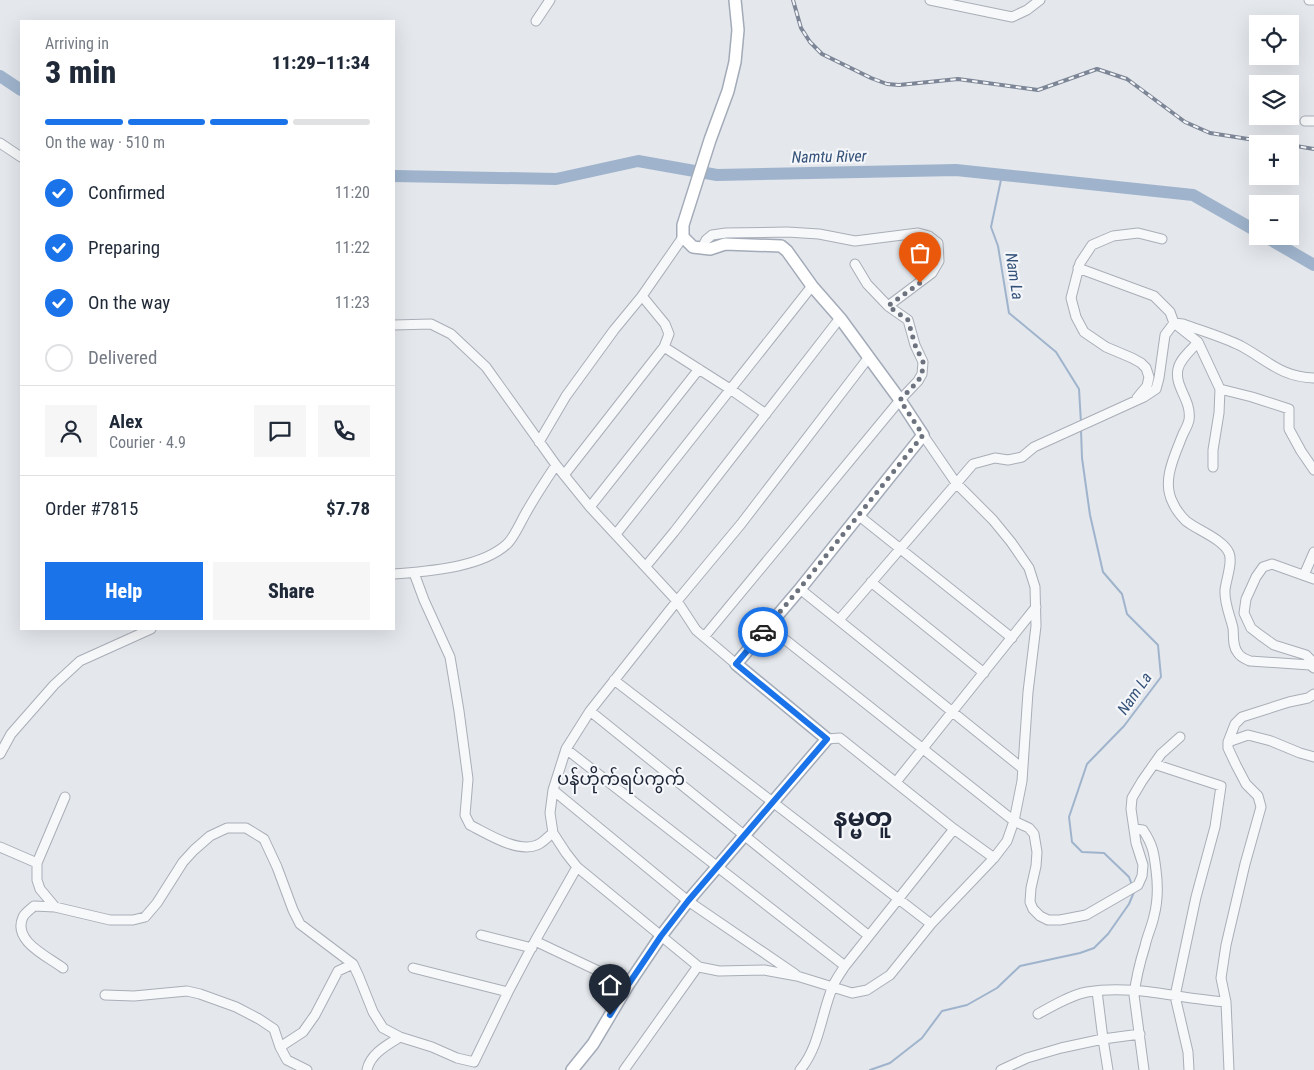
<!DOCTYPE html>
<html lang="en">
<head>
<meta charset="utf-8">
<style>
	:root { --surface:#fff; --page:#f6f6f7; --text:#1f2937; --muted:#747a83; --line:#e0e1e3; --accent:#1a73e8 }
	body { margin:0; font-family:"Roboto Condensed","Noto Sans Myanmar",sans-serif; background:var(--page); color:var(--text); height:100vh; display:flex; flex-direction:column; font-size:19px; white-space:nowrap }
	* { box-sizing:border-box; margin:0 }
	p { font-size:16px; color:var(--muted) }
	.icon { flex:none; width:28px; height:28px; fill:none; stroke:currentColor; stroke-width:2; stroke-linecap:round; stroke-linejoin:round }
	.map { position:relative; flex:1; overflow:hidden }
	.side { position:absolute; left:20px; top:20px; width:375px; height:610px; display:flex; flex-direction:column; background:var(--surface); border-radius:0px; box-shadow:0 5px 20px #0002 }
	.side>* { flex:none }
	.controls { position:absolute; left:1249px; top:15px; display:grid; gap:10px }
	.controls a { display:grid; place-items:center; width:50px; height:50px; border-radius:0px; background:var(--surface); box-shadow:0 5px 20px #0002; font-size:25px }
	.pin { position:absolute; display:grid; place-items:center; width:42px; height:42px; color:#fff; margin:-51px -21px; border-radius:50% 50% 50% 0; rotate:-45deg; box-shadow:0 0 5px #0007 }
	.pin .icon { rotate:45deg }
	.courier { position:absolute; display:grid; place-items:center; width:50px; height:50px; margin:-25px; border:4px solid #1a73e8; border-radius:50%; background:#fff; color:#222; box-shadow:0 1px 6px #0007 }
	.head em { font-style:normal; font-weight:800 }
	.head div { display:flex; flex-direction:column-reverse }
	.head { display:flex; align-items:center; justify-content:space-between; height:85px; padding:0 25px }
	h1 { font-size:32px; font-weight:800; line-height:38px }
	.bar { display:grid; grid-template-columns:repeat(4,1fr); gap:8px 5px; align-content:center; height:60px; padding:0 25px }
	.bar i { height:6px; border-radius:4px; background:var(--line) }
	.bar .current { background:var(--accent) }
	.bar p { grid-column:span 4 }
	.line { display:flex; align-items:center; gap:12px; padding:0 25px; border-top:1px solid var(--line) }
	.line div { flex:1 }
	.round { display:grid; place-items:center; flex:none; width:52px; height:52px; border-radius:0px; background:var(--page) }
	ol { padding:0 25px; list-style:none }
	li { display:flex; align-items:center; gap:15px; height:55px }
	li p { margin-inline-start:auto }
	li .icon { padding:5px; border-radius:50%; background:var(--accent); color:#fff; stroke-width:4 }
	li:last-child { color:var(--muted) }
	li i { width:28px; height:28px; border:2px solid var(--line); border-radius:50% }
	.cta { display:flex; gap:10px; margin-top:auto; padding:10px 25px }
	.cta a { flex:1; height:58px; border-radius:0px; background:var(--accent); color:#fff; font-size:20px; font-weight:800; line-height:58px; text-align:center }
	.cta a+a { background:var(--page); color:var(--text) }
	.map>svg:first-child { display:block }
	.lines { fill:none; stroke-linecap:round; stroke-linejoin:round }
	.stream { stroke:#9fb4cc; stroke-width:2 }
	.river { stroke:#9fb4cc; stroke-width:12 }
	.minor-casing { stroke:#a9aeb7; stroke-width:11 }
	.major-casing { stroke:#a3abb8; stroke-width:14 }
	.minor { stroke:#f7f8fa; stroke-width:9 }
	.major { stroke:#fff; stroke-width:11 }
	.rail-casing { stroke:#7d8696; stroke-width:4 }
	.rail { stroke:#f4f6f9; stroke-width:2; stroke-dasharray:5.5; stroke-linecap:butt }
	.done { stroke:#6c737f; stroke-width:5; stroke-dasharray:0 9 }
	.route { stroke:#1a73e8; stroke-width:6 }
	.labels { text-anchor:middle; stroke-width:4.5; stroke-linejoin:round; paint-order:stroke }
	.water-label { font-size:16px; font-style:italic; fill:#34527a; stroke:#f4f6f9 }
	.quarter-label { font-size:18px; fill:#1d2536; stroke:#f4f6f9 }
	.town-label { font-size:25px; font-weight:bold; fill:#1d2536; stroke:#f4f6f9 }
</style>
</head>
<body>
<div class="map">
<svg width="1314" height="1070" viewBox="0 0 1314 1070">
	<rect width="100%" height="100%" fill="#e4e7ec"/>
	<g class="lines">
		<path class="stream" d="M1002 175 991 227 998 246 1009 313 1056 352 1079 389 1081 423
			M1081 430 1082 458 1090 515 1103 572 1122 594 1127 614 1158 645 1161 677 1124 726 1087 764 1069 817 1072 842 1082 852 1104 853 1129 877 1132 885
			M870 1070 890 1063 922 1038 942 1011 967 1005 997 988 1020 966 1080 953 1094 948 1108 934 1129 904 1134 892"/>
		<path class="river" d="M0 76 21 90
			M394 176 556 179 638 161 717 175 956 170 1193 195 1258 232
			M1264 236 1314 265"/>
		<g class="minor-casing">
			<path id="minor" d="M930 0 1012 17 1027 10 1040 0
				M1309 0H1314
				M536 21 550 0
				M1305 121H1314
				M0 143 21 157
				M702 248 706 240 712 235 726 233 787 232 819 234 855 241 918 233 929 236 938 243 939 261 932 273 888 306
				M1078 268 1154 296 1170 312 1174 323 1198 342 1220 389
				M394 325 431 324 451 334 486 367 556 465 590 507 677 601 696 630 736 664
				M1198 342C1191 350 1180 359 1178 369 1174 387 1192 400 1189 420 1188 425 1185 430 1183 434 1175 455 1161 481 1173 503 1176 510 1181 516 1186 521 1197 530 1223 539 1229 553 1233 562 1226 580 1225 590 1224 603 1230 615 1233 628 1234 636 1232 646 1238 653 1241 658 1246 659 1250 661L1310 665 1314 668
				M664 347 730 389 766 414
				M869 357 741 524 677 601 590 711 566 749 553 790 550 813 553 833 566 853 577 867 699 967 719 971 764 970 797 976 852 993 867 990 890 975 931 924 994 858 1007 841 1014 821 1022 781 1028 692 1036 626 1035 587 1029 568 1011 542 993 520 956 483 923 435
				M1137 398 1147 386 1149 377 1146 368 1141 363 1132 358 1106 347 1084 332 1076 317 1071 298 1080 263 1092 245 1113 236 1138 233 1162 239
				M539 442 566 396 614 330 642 296 683 237
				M1213 467V450L1219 413 1220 389 1252 397 1289 409V429L1301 451 1314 470
				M564 475 664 347 669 334 665 324 642 296
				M590 507 699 369
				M858 515 1012 638
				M616 534 812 286
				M646 566 674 532 840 318
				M414 573 424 600 450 657 459 711 468 779 465 815 470 825C488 834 517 853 537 845 543 843 548 836 553 833
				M394 574C428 571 481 568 507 544 514 538 522 519 527 511 536 495 546 480 556 465
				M1304 575 1314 552
				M1314 579 1272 564 1263 567 1256 577 1246 599 1244 613 1251 628 1260 635 1274 645 1306 655 1314 663
				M871 582 984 673
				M800 589 1022 768
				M839 620 973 464 995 458 1008 460 1022 457 1034 447 1144 397 1156 389 1159 378 1165 335 1174 323 1183 324C1202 331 1223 337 1241 346 1267 360 1281 377 1314 378
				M768 626 1014 821 1029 828 1034 834 1037 852 1036 866 1031 888 1030 902 1033 909 1040 916 1048 920H1060L1086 915 1138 885 1142 876 1143 865 1136 843 1131 809 1132 798 1142 781 1161 754 1180 737
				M704 637 900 400 918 381 922 374 923 362 915 345 908 320 888 306 867 284 855 264
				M614 680 931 924
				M590 711 869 936
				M827 739 840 738 954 829 994 858
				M1228 742 1248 735 1271 741 1300 753 1314 757
				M566 749 845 966
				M0 754 11 734 54 685 80 661 151 629
				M1154 764 1221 786 1215 827 1196 897 1175 996 1188 1052 1189 1070
				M896 782 1036 607
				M553 790 688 901 795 974
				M1134 829 1143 830C1153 845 1154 853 1156 870 1158 885 1158 901 1154 916 1152 926 1147 936 1145 946 1140 962 1136 978 1134 995L1144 1070
				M0 847 37 863
				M55 907 40 889 37 880V863L65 797
				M481 935 532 948
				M535 941 628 985
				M63 968C47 956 12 941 23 917 25 913 31 909 34 906L55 907 110 920H133L145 917 157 903 183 862 194 850 210 836 227 828H246L264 839 277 867 293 910 300 924 353 964 359 977 373 1012 383 1028 400 1037 432 1047 457 1058 474 1062 508 992 535 941 577 867
				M413 968 508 992
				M1097 991 1103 1039 1108 1070
				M105 995 134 996 187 991 200 994 236 1007 259 1019 274 1029 280 1047 287 1060 307 1070
				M1038 1014C1052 1006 1071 995 1087 992 1134 984 1180 999 1226 1002
				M280 1047 303 1032 315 1015 338 971 353 964
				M367 1070C370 1054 387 1045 400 1037
				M624 1070 698 966
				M800 1070C820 1046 821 1014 833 986 836 979 841 972 845 966L954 829
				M1001 1070 1027 1058 1061 1048 1103 1039 1140 1034
				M1229 1070 1226 1002 1221 978 1226 945 1245 864 1261 807 1258 796 1246 784 1236 765 1228 748V742L1235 724 1242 717 1289 702 1308 698 1314 694"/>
		</g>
		<g class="major-casing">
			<path id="major" d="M572 1070 593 1044 628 985 661 936 688 901 827 739 736 664 800 589 923 435 900 400 840 318 812 286 787 251 781 246 725 244 710 249 693 247 683 237V225L710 140 728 91 735 62 738 30 735 0"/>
		</g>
		<use href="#minor" class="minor"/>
		<use href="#major" class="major"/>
		<g class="rail-casing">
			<path id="rail" d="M793 0 801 28 810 42 822 54 871 78 887 84 899 85 958 79 1038 90 1097 69 1127 79 1185 122 1210 133 1280 144
				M1290 145 1314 149"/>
		</g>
		<use href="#rail" class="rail"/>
	</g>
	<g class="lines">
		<path class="done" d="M763 632 800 588 923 435 900 400 918 381 922 374 923 362 915 345 908 320 888 306 920 283"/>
		<path class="route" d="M610 1015 628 985 661 936 688 901 827 739 736 664 763 632"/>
	</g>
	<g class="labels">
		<g class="water-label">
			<text transform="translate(829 156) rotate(-1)" y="6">Namtu River</text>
			<text transform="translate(1015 276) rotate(81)" y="6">Nam La</text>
			<text transform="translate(1134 693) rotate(-55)" y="6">Nam La</text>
		</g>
		<g class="quarter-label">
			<text x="621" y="785">ပန်ဟိုက်ရပ်ကွက်</text>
		</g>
		<g class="town-label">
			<text x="863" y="826">နမ္မတူ</text>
		</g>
	</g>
</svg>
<div class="controls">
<a><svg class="icon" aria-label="locate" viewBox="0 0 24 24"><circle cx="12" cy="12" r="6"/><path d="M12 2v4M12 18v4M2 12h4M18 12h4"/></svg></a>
<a><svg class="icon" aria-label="layers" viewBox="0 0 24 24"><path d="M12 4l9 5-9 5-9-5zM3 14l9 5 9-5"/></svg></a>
<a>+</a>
<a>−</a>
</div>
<div class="pin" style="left:920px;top:283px;background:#ea580c"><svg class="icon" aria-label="bag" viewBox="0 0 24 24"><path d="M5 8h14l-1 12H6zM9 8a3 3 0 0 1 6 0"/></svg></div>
<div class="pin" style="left:610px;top:1015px;background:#1f2937"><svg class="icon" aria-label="home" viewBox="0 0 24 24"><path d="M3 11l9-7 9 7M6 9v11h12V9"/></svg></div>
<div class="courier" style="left:763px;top:632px"><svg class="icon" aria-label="car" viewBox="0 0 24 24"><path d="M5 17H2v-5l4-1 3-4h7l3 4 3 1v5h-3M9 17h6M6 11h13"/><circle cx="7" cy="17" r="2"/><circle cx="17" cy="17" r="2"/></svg></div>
<section class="side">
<div class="head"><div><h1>3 min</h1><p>Arriving in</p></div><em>11:29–11:34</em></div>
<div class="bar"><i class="current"></i><i class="current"></i><i class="current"></i><i></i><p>On the way · 510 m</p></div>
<ol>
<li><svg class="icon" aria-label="check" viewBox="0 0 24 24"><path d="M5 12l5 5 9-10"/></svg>Confirmed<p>11:20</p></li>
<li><svg class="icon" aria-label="check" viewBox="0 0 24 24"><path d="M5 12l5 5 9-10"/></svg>Preparing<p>11:22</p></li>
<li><svg class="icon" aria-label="check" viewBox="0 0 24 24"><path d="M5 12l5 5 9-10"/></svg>On the way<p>11:23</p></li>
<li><i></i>Delivered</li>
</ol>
<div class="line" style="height:90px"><a class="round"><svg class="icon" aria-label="person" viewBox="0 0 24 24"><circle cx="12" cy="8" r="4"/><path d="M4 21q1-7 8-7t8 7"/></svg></a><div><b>Alex</b><p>Courier · 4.9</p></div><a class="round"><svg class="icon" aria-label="chat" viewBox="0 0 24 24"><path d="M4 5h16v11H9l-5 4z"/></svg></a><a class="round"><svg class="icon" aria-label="phone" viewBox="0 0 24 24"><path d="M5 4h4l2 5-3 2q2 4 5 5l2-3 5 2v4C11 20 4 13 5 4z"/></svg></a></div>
<div class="line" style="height:65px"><div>Order #7815</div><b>$7.78</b></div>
<div class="cta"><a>Help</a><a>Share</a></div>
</section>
</div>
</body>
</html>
